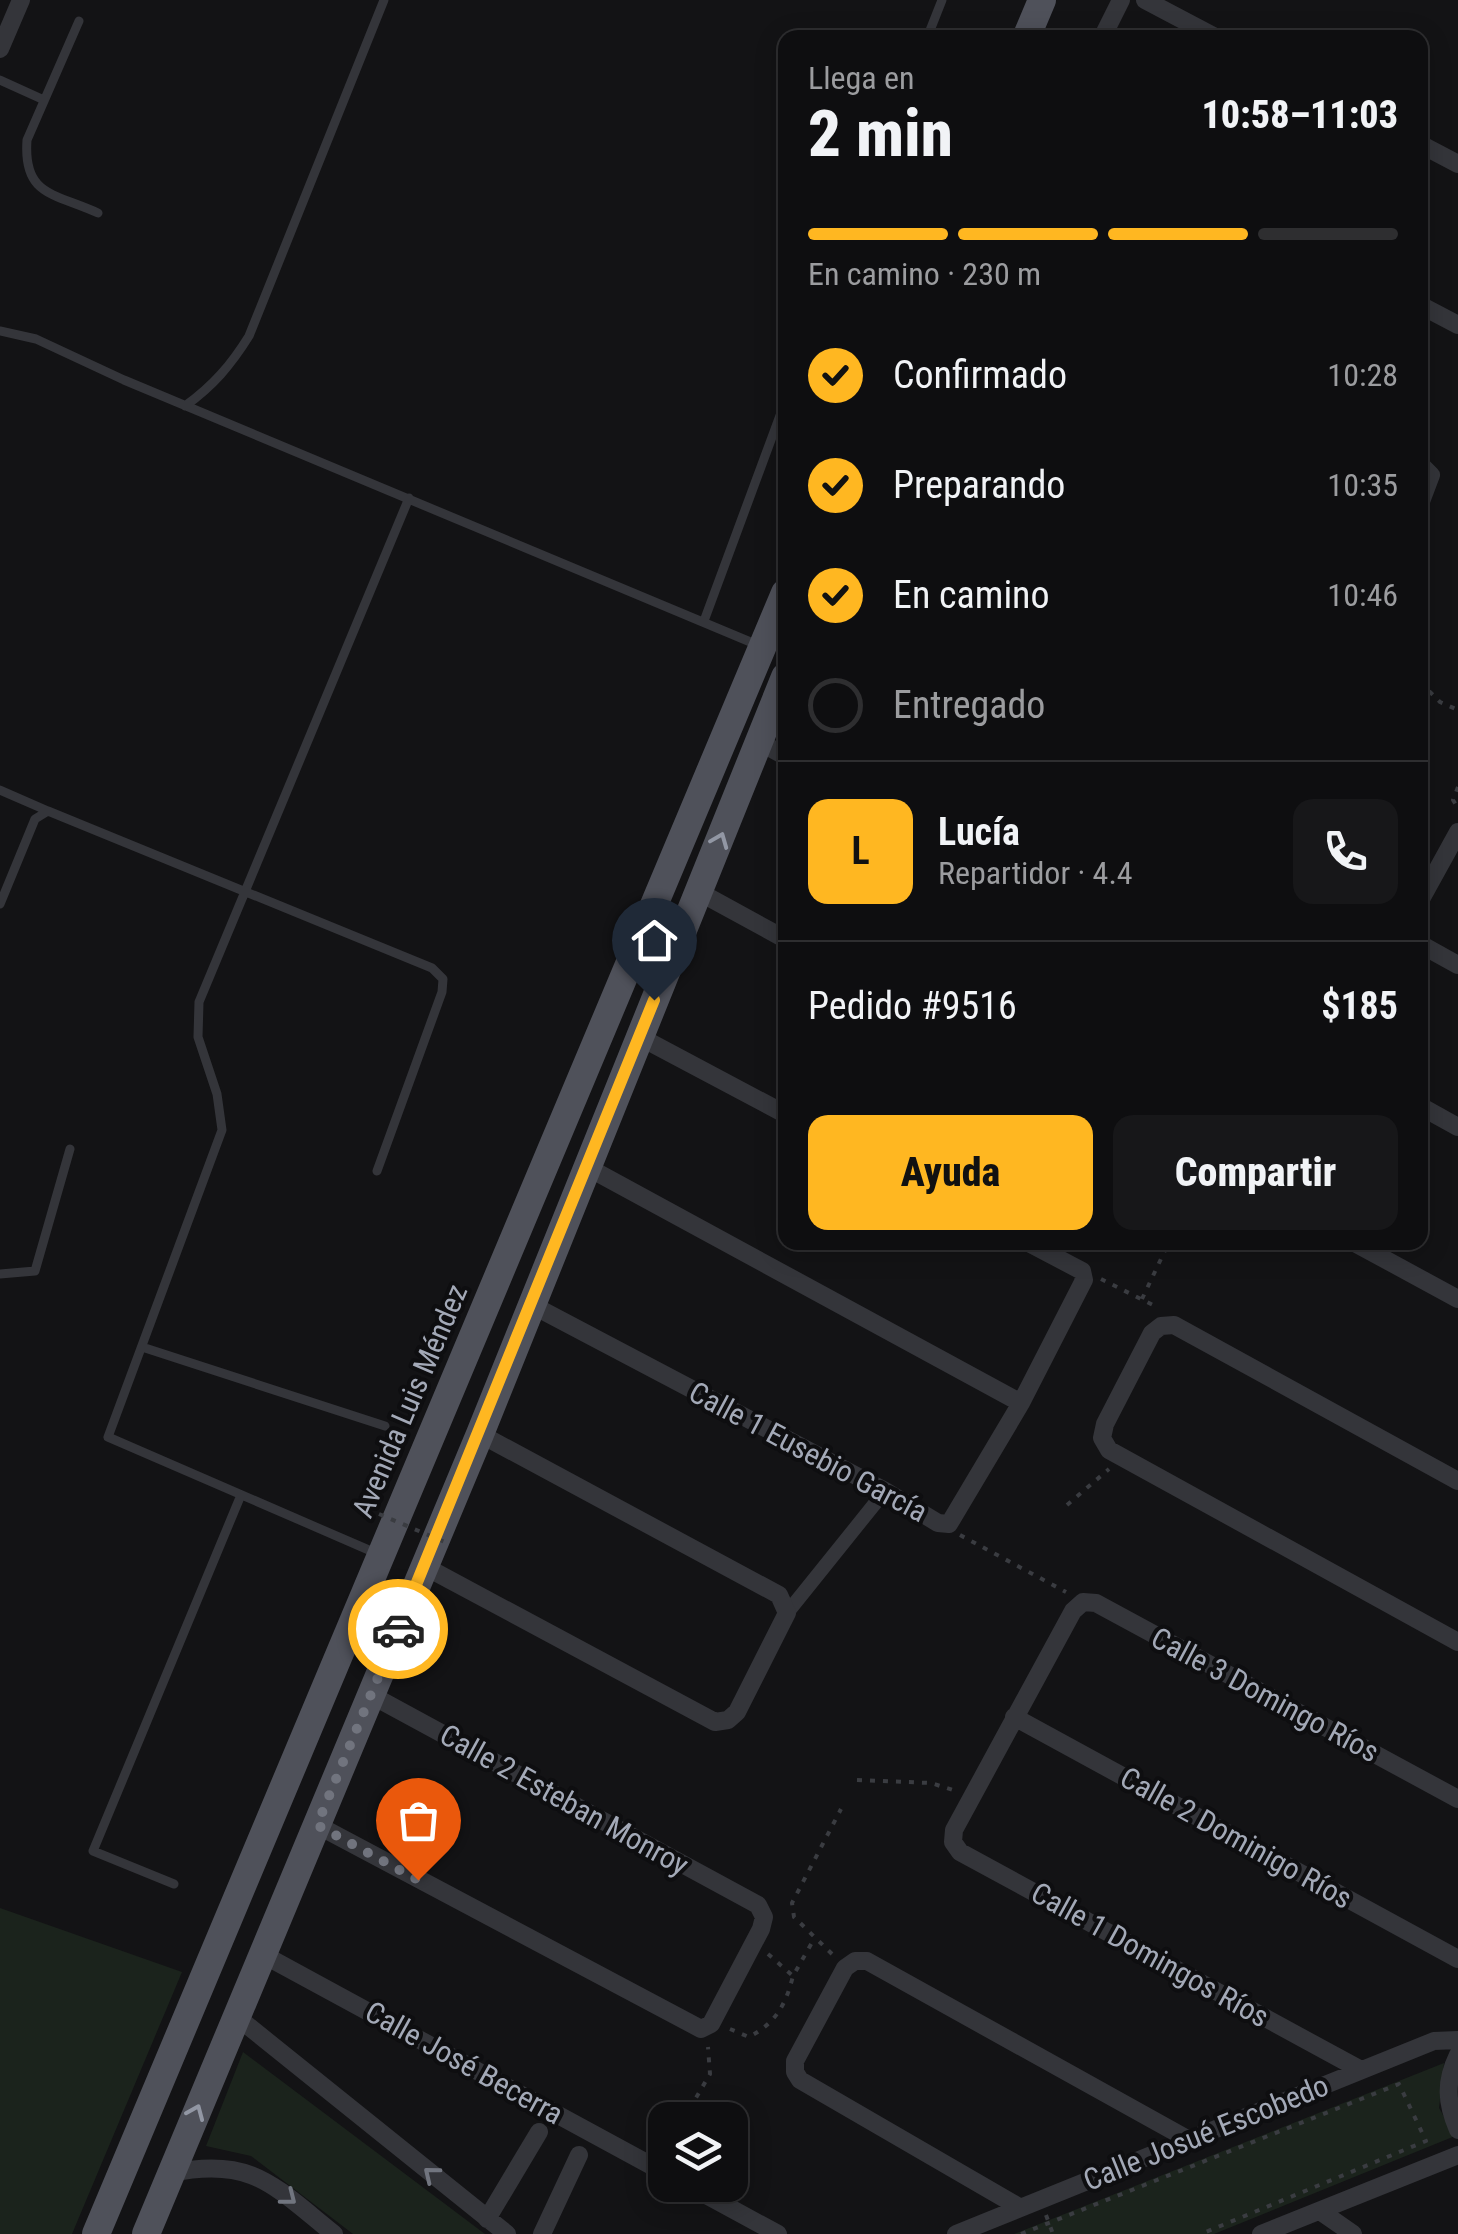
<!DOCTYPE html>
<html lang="es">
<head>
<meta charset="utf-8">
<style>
	:root { --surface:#0e0e10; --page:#171719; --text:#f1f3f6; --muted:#9b9c9f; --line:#2e2e30; --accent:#ffb721 }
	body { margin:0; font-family:"Roboto Condensed",sans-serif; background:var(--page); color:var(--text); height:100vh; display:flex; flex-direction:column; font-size:38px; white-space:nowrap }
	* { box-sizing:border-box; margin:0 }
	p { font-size:32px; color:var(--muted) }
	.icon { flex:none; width:55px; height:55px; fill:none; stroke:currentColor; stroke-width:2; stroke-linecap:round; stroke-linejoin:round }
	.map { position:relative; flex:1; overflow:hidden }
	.panel { position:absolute; left:778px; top:30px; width:650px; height:1220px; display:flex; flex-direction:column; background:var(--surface); border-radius:20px; box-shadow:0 5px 25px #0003,0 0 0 2px var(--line) }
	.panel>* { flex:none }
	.tools { position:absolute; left:648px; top:2102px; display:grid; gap:20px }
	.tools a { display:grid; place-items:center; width:100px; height:100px; border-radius:20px; background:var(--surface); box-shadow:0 5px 25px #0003,0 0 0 2px var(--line); font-size:50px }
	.pin { position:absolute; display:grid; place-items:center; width:85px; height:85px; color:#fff; margin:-102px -42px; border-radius:50% 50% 50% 0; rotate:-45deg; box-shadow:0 0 10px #0007 }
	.pin .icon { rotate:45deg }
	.courier { position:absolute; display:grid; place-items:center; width:100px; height:100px; margin:-50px; border:8px solid #ffb721; border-radius:50%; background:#fff; color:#222; box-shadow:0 2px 12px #0007 }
	.overview em { font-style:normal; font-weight:800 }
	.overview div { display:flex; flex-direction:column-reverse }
	.overview { display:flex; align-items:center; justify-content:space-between; height:170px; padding:0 30px }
	h1 { font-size:65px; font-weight:800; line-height:75px }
	.bar { display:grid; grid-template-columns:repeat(4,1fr); gap:15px 10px; align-content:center; height:120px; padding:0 30px }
	.bar i { height:12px; border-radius:8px; background:var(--line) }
	.bar .on { background:var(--accent) }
	.bar p { grid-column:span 4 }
	.line { display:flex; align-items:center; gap:25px; padding:0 30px; border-top:2px solid var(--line) }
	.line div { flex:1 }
	.round { display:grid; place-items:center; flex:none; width:105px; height:105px; border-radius:20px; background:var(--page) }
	ol { padding:0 30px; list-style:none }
	li { display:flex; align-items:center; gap:30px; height:110px }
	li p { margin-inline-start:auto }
	li .icon { padding:10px; border-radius:50%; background:var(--accent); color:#111; stroke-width:4 }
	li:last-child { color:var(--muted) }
	li i { width:55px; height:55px; border:5px solid var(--line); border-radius:50% }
	.button { display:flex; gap:20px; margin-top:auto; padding:20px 30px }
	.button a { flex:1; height:115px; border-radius:20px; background:var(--accent); color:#111; font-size:40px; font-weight:800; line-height:115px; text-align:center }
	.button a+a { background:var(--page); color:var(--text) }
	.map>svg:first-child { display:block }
	.green { fill:#1b231c }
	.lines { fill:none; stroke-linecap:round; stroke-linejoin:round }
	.path { stroke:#3a3c41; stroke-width:4; stroke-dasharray:5 8; stroke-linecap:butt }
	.service { stroke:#34353a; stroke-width:9 }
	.pedestrian { stroke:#34353a; stroke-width:14 }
	.minor { stroke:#34353a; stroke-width:18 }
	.primary { stroke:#4f515a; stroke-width:28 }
	.path-bridge { stroke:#3a3c41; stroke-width:4; stroke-dasharray:5 8; stroke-linecap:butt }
	.oneway { stroke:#9297a4 }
	.oneway2 { stroke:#71757f }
	.done { stroke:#71747e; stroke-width:10; stroke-dasharray:0 18 }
	.route { stroke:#ffb721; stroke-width:12 }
	.labels { text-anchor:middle; stroke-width:8; stroke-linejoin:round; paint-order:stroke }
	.street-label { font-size:30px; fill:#a3a9b7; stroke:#0e0e10 }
</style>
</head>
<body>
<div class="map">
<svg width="1458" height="2234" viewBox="0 0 1458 2234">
	<rect width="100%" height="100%" fill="#131315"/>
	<path class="green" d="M0 1908 182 1972 72 2234H0Z
		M243 2052 485 2234H353L251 2156 206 2146Z
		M1444 2063 1439 2108 1455 2136 1214 2234H1014Z"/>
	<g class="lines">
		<path class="path" d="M1420 682 1440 702 1458 710
			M1458 787 1453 800 1458 808
			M1101 1279 1159 1308
			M1142 1299 1169 1242
			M1067 1505 1109 1469
			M960 1535 1066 1592
			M857 1780 931 1783 956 1791
			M768 1954 793 1976 814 1939
			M832 1954 794 1917 792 1903 841 1809
			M730 2029 749 2037C776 2023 786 2004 793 1976
			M683 2120 710 2074 708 2047
			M1046 2215 1053 2234
			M1021 2234 1399 2084 1426 2141 1201 2234"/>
		<path class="service" d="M79 21 27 140C23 196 54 193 98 213
			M927 38 942 0
			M0 80 44 100
			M0 331 36 339 124 380 760 646
			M185 406C213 386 231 365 249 336L384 0
			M704 621 785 402
			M0 790 48 811
			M0 904 35 819 48 811 432 968 443 979 442 992 377 1171
			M0 1274 35 1271 70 1149
			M142 1347 385 1426
			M378 1554 108 1437 222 1130 217 1094 198 1037 199 1002 409 498
			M174 1884 93 1851 241 1495"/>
		<path class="pedestrian" d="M787 1613 885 1491"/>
		<path class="minor" d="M1145 0 1217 38
			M1102 38 1121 0
			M0 49 21 0
			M1420 144 1458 164
			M1420 305 1458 325
			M1420 464 1431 475 1420 504
			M759 742 785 756
			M699 892 785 939
			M1420 901 1458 832
			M1420 944 1458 965
			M640 1037 785 1114
			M1420 1106 1458 1127
			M587 1167 1021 1403
			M1353 1242 1458 1299
			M532 1305 885 1491 938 1523 949 1524 1021 1403 1084 1280 1082 1271 1027 1242
			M1458 1481 1174 1325 1161 1326 1152 1333 1105 1424 1102 1438 1109 1450 1458 1642
			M424 1566 715 1722 728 1720 737 1712 787 1613 779 1595 480 1434
			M1014 1717 1458 1959
			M317 1825 701 2029 711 2024 761 1929 764 1917 758 1905 371 1695
			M262 1954 665 2173
			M237 2017 507 2234
			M1458 2055C1445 2082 1446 2102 1458 2130
			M1361 2070 960 1852 953 1842 954 1830 1073 1611 1083 1602 1096 1603 1458 1799
			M171 2173C252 2156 274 2186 334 2234
			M688 2185 778 2234
			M1019 2207 800 2080 795 2072V2061L845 1968 855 1961H867L1191 2141
			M1320 2211 1353 2234
			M487 2219 539 2132
			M542 2234 579 2155
			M956 2234 1434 2041 1458 2040
			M1261 2234 1458 2155"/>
		<path class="primary" d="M1026 38 1042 0
			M96 2234 785 593
			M146 2234 480 1434 785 677"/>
		<path class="path-bridge" d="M379 1514 447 1543"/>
	</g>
	<defs><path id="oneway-chevron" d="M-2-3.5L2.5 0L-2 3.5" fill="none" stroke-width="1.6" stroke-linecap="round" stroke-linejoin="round" transform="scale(2.5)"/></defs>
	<g class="oneway">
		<use href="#oneway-chevron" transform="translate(720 840) rotate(-68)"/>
		<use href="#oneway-chevron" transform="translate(196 2112) rotate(-67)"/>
	</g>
	<g class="oneway2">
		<use href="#oneway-chevron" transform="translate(431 2174) rotate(-141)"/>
		<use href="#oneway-chevron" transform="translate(289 2198) rotate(38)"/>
	</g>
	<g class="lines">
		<path class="done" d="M398 1629 317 1825 418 1880"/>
		<path class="route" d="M398 1629 654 1000"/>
	</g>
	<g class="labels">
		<g class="street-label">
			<text transform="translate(410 1401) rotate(-67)" y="10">Avenida Luis Méndez</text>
			<text transform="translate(808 1452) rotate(28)" y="10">Calle 1 Eusebio García</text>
			<text transform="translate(1265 1695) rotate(28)" y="10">Calle 3 Domingo Ríos</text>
			<text transform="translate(564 1800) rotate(29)" y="10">Calle 2 Esteban Monroy</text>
			<text transform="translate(1236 1838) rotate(29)" y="10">Calle 2 Dominigo Ríos</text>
			<text transform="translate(1150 1955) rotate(29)" y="10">Calle 1 Domingos Ríos</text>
			<text transform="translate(464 2063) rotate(29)" y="10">Calle José Becerra</text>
			<text transform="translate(1206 2133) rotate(-22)" y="10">Calle Josué Escobedo</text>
		</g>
	</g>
</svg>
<div class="tools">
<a><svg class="icon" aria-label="layers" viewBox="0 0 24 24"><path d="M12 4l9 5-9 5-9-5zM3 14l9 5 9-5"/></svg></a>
</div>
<div class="pin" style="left:418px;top:1880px;background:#ea580c"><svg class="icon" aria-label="bag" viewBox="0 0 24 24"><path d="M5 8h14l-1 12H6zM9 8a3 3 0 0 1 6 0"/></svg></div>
<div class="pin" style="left:654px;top:1000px;background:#1f2937"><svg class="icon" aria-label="home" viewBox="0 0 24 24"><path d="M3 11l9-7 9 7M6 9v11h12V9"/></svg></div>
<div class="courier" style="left:398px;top:1629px"><svg class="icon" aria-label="car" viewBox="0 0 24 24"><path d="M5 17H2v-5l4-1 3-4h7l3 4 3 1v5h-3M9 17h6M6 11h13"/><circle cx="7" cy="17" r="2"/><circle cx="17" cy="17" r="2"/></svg></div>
<section class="panel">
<div class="overview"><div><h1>2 min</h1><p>Llega en</p></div><em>10:58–11:03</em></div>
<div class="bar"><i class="on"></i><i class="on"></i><i class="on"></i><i></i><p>En camino · 230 m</p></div>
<ol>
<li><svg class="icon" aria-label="check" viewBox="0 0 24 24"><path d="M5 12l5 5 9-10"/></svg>Confirmado<p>10:28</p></li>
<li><svg class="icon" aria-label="check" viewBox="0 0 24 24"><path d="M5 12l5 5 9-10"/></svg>Preparando<p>10:35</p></li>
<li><svg class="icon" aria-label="check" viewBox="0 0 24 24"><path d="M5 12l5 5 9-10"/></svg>En camino<p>10:46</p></li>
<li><i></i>Entregado</li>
</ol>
<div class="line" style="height:180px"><b class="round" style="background:var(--accent);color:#111">L</b><div><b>Lucía</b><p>Repartidor · 4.4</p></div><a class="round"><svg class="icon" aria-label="phone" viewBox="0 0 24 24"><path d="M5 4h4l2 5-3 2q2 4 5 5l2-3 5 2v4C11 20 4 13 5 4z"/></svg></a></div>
<div class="line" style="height:130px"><div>Pedido #9516</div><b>$185</b></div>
<div class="button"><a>Ayuda</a><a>Compartir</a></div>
</section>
</div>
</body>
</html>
